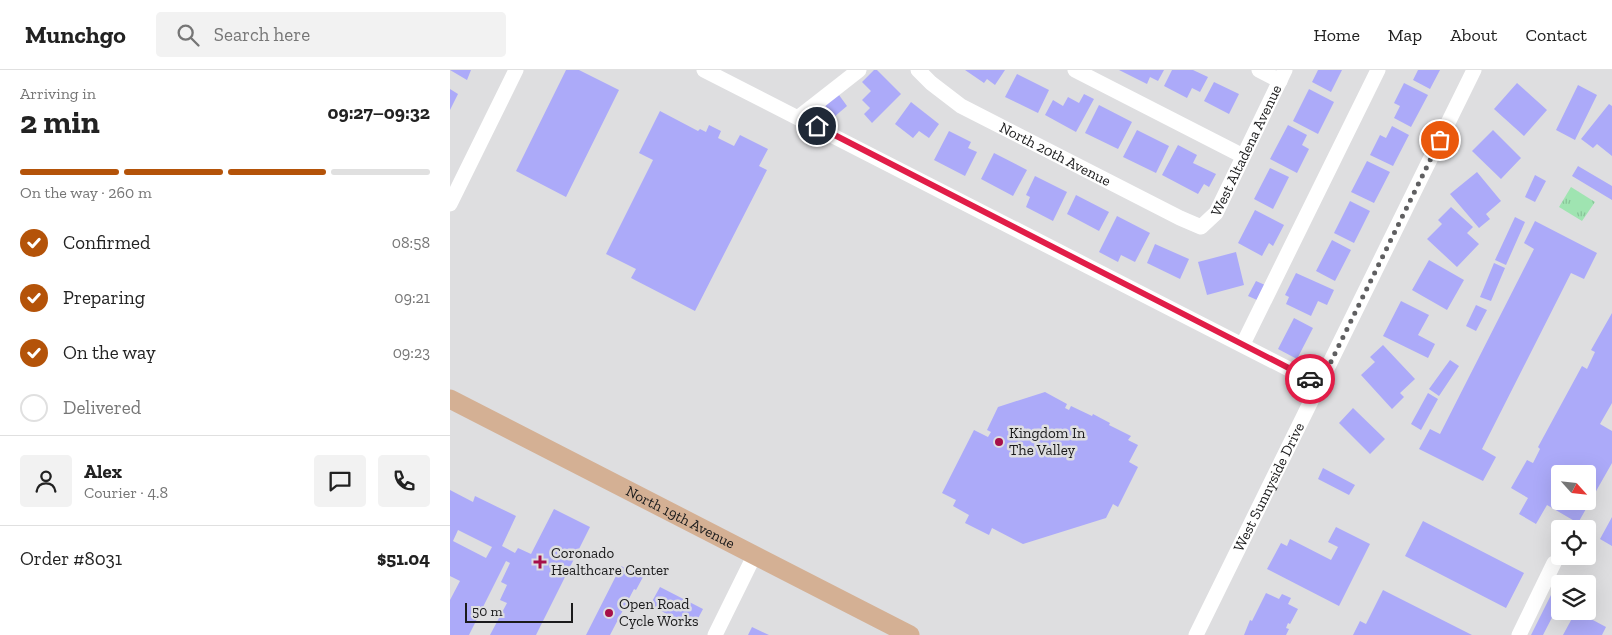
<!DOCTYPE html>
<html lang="en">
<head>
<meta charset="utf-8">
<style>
	:root { --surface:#fff; --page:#f2f2f2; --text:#222; --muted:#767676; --line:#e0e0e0; --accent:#b45309 }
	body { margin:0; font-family:"Zilla Slab",serif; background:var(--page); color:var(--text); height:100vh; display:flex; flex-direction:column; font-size:19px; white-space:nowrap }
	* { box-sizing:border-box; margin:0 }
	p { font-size:16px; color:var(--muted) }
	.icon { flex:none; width:28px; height:28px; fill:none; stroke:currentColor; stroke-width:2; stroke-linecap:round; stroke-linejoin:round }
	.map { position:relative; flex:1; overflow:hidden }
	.drawer { display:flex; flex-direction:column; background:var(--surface); width:450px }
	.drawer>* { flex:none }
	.needle { width:32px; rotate:117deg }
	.fabs { position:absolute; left:1101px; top:395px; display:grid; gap:10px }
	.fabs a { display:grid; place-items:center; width:45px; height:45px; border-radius:5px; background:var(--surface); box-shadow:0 5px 20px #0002; font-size:25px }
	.scale { position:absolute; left:15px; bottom:12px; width:108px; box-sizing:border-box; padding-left:5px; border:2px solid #1b1b1c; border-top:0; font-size:14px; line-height:18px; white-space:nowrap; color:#1b1b1c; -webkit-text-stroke:4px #dedee0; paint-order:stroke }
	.pin { position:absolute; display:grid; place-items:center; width:42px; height:42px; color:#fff; margin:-21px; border:2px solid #fff; border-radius:50%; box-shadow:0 1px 5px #0007 }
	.courier { position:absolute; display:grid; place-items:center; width:50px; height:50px; margin:-25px; border:4px solid #e11d48; border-radius:50%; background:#fff; color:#222; box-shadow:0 1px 6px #0007 }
	.overview em { font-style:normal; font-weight:700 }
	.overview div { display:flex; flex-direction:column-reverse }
	.overview { display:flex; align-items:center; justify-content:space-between; height:85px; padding:0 20px }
	h1 { font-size:32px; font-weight:700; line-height:38px }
	.bar { display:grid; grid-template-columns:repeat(4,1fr); gap:8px 5px; align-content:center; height:60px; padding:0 20px }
	.bar i { height:6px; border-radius:4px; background:var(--line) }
	.bar .current { background:var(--accent) }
	.bar p { grid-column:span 4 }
	.line { display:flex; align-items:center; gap:12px; padding:0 20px; border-top:1px solid var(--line) }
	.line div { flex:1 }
	.round { display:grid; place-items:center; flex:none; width:52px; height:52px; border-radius:5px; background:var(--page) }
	ol { padding:0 20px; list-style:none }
	li { display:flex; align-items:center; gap:15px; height:55px }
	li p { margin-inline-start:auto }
	li .icon { padding:5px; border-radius:50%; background:var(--accent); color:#fff; stroke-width:4 }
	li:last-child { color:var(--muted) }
	li i { width:28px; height:28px; border:2px solid var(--line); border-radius:50% }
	header { display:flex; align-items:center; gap:30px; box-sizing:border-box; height:70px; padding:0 25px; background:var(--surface); border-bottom:1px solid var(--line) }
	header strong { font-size:24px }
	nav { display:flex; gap:28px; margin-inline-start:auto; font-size:18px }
	.search { width:350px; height:45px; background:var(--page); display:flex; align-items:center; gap:12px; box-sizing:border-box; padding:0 18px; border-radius:5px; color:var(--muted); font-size:19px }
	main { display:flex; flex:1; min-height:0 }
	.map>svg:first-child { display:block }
	.park { fill:url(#park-tufts) }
	.building { fill:#acaaf9; fill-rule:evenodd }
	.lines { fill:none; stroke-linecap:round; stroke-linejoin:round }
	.minor { stroke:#fff; stroke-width:15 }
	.major { stroke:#d4b094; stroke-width:19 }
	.done { stroke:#5f5f61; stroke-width:5; stroke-dasharray:0 9 }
	.route { stroke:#e11d48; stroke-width:6 }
	.poi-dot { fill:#a61049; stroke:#dedee0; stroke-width:2 }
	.labels { text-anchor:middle; stroke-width:5; stroke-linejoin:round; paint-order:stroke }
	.street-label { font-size:15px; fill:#1b1b1c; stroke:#dedee0 }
	.poi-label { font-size:15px; fill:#1b1b1c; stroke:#dedee0; text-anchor:start }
</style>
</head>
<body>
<header>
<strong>Munchgo</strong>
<div class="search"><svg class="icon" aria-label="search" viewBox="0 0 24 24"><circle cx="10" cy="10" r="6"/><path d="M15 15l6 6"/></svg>Search here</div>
<nav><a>Home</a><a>Map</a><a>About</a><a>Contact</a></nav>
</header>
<main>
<section class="drawer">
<div class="overview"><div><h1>2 min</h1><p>Arriving in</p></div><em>09:27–09:32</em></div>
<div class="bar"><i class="current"></i><i class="current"></i><i class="current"></i><i></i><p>On the way · 260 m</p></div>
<ol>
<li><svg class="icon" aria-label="check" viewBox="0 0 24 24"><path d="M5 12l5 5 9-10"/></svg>Confirmed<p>08:58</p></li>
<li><svg class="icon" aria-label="check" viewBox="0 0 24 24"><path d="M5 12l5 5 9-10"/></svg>Preparing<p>09:21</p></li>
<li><svg class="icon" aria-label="check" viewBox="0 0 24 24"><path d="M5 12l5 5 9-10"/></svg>On the way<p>09:23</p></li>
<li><i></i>Delivered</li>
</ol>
<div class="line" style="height:90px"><a class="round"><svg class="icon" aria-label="person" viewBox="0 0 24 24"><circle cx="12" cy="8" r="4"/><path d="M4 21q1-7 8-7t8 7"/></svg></a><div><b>Alex</b><p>Courier · 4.8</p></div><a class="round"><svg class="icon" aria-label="chat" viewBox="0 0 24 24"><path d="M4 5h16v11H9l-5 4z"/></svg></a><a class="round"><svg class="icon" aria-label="phone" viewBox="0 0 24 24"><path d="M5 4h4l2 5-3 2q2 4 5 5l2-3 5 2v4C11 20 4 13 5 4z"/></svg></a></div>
<div class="line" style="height:65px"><div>Order #8031</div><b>$51.04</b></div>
</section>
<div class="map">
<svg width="1162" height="565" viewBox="0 0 1162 565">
	<defs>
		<pattern id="park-tufts" width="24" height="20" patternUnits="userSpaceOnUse" patternTransform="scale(1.25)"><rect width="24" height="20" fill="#9fe4b1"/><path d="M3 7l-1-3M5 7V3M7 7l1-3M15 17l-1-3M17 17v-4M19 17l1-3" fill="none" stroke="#88c398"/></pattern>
	</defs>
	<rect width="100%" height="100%" fill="#dedee0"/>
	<path class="park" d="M1121 117 1145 132 1132 151 1109 137Z"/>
	<path class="building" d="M0 0H21L17 10Z
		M116 0H129L169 20 116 127 66 101Z
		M424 0H427L451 24 422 53 414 44 420 38 412 30 421 21 412 12Z
		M515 0H555L545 15 537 9 534 13Z
		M669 0H714L708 11 700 7 697 14Z
		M722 0H743L758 7 750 22 742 18 737 28 714 16Z
		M868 0H892L881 22 862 12Z
		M968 0H990L980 19 963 10Z
		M567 4 599 20 588 43 555 27Z
		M764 12 789 24 779 44 754 31Z
		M954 13 978 25 961 57 944 48 950 36 944 33Z
		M1067 13 1097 40 1074 66 1044 39Z
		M1128 15 1147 25 1125 70 1106 60Z
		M0 19 8 24 0 40Z
		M859 19 884 32 868 64 843 51Z
		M634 24 644 29 626 62 595 45 603 30 613 36 618 27 629 33Z
		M389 25 397 36 384 47 375 35Z
		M461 32 489 54 479 68 469 61 463 68 445 54Z
		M1159 34 1162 36V86L1147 74 1143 78 1131 69Z
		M649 35 682 52 668 79 635 63Z
		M210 41 248 61 250 59 256 62 259 55 271 61 268 68 284 76 290 65 318 79 309 96 317 100 245 241 181 208 186 199 156 184 203 90 189 83Z
		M838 55 857 65 852 75 859 79 847 103 820 89Z
		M942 56 959 65 943 96 920 85 930 65 936 68Z
		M687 60 719 76 706 103 673 87Z
		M1043 60 1071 88 1051 109 1022 81Z
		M499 61 521 72 518 78 527 82 515 106 484 90Z
		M728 75 747 85 743 93 766 104 759 117 754 114 748 124 712 105Z
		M544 83 577 100 563 126 531 109Z
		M917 91 940 102 924 133 901 122Z
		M1128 96 1162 116V130L1122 106Z
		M820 98 839 107 823 139 804 129Z
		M1027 102 1051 131 1036 144 1040 149 1029 158 1000 124Z
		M1085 105 1096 111 1085 132 1075 127Z
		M585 106 617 122 603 151 576 137 580 127 576 125Z
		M626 125 659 142 649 161 617 144Z
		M900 131 920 141 904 173 884 163Z
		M1001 137 1023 157 1017 163 1029 174 1007 197 977 169 992 154 988 150Z
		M805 140 834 155 823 176 819 173 812 186 788 173Z
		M667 146 700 163 685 192 671 185 668 192 649 182Z
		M1065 147 1075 152 1056 195 1045 190Z
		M1085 151 1147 183 1134 209 1121 203 1032 379 1046 387 1033 411 969 379 980 359 990 364 1084 179 1074 173Z
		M882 170 901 180 885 211 866 201Z
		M705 174 739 189 730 209 697 193Z
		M786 182 794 215 757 225 748 192Z
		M979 190 1014 210 997 240 962 220Z
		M1044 193 1055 198 1041 231 1030 227Z
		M846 203 884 220 877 235 868 231 861 246 836 234 839 227 835 225Z
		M806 211 815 215 807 230 798 226Z
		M951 231 979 245 968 265 985 274 978 288 933 266Z
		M1026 235 1037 240 1026 261 1016 256Z
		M1162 243V333L1150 354 1162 361V393L1128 453 1097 435 1086 454 1069 444 1078 428 1061 418 1077 390 1083 393 1090 379 1088 377 1132 296 1137 299 1145 282 1141 280ZM1110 404H1138V431H1110Z
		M844 248 863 258 847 289 828 279Z
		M933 275 965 309 950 323 954 327 942 339 911 305 925 292 920 287Z
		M1000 290 1009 296 989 326 979 319Z
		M595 322 617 334 615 338 619 340 621 336 642 346 643 344 660 353 659 355 681 366 678 370 688 375 679 392 688 397 668 437 663 434 656 448 573 474 542 458 539 465 515 453 519 445 503 436 506 430 492 423 524 360 538 367 541 362 537 360 548 337Z
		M978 323 988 329 971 360 961 354Z
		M903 338 935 369 920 384 889 353Z
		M873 398 905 415 899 425 868 409Z
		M0 420 23 432 25 426 66 446 52 476 65 483 68 478 81 484 104 439 140 457 86 565H40L57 533 50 530 57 515 51 512 60 493 56 491 19 565H0V530L10 511 0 506ZM8 460 42 477 36 488 3 471Z
		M1162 447V476L1150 469Z
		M973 451 1074 503 1056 538 955 486Z
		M886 457 920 474 889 536 817 499 831 473 837 476 840 469 881 490 888 477 878 472Z
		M171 496 193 507 186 520 184 519 160 565H136Z
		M210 517 253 539 243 558 200 535Z
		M933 520 1022 565H903L910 551 916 554Z
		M816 523 829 529 832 524 841 528 838 534 848 539 840 554 838 553 836 558 839 559 836 565H794L800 550 802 551Z
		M1101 525 1110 530V532L1093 565H1081Z
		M1126 541 1156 557 1152 565H1113Z
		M302 557 319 565H298Z"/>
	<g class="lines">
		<g class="minor">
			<path d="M254 0 870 315"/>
			<path id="s1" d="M468 0 481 13 511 36 730 148 751 157 766 143 835 0"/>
			<path d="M625 0 793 86"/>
			<path d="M809 0 830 11"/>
			<path d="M349 47 409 0"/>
			<path d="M0 134 66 0"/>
			<path d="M793 274 928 0"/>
			<path d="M265 565 305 484"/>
			<path id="s2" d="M746 565 1024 0"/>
			<path d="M1069 565 1104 493"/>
		</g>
		<path class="major" id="s3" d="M0 329 460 565"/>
	</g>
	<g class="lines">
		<path class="done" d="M860 309 870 314 990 70"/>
		<path class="route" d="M367 56 860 309"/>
	</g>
	<g class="poi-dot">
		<circle cx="549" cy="372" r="5"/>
		<path d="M87.5 484.5h5v5h5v5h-5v5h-5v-5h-5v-5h5z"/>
		<circle cx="159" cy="543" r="5"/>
	</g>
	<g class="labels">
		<g class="street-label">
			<text dy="5" stroke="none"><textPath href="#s1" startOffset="415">West Altadena Avenue</textPath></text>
			<text dy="5" stroke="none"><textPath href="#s1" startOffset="162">North 20th Avenue</textPath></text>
			<text dy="5" stroke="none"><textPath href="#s2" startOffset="165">West Sunnyside Drive</textPath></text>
			<text dy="5" stroke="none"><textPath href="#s3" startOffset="259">North 19th Avenue</textPath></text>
		</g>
		<g class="poi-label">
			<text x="559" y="368">Kingdom In<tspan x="559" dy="17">The Valley</tspan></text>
			<text x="101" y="488">Coronado<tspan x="101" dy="17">Healthcare Center</tspan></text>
			<text x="169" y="539">Open Road<tspan x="169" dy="17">Cycle Works</tspan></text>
		</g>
	</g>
</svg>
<div class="fabs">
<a><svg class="needle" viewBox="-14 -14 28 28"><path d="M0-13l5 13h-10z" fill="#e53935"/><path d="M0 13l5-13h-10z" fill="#767676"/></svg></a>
<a><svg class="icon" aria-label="locate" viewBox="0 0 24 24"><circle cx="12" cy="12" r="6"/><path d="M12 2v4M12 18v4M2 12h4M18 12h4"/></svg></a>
<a><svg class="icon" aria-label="layers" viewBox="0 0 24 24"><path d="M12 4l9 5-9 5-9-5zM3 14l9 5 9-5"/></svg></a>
</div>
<div class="scale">50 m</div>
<div class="pin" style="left:990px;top:70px;background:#ea580c"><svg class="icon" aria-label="bag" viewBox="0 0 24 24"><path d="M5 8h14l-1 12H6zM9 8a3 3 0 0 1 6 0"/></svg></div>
<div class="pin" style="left:367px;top:56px;background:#1f2937"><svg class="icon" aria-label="home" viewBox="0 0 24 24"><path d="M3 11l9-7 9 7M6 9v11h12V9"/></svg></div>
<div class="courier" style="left:860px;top:309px"><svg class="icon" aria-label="car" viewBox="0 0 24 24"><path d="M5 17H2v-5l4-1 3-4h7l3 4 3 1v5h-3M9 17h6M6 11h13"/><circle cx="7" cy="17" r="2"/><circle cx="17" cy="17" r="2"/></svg></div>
</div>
</main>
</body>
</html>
